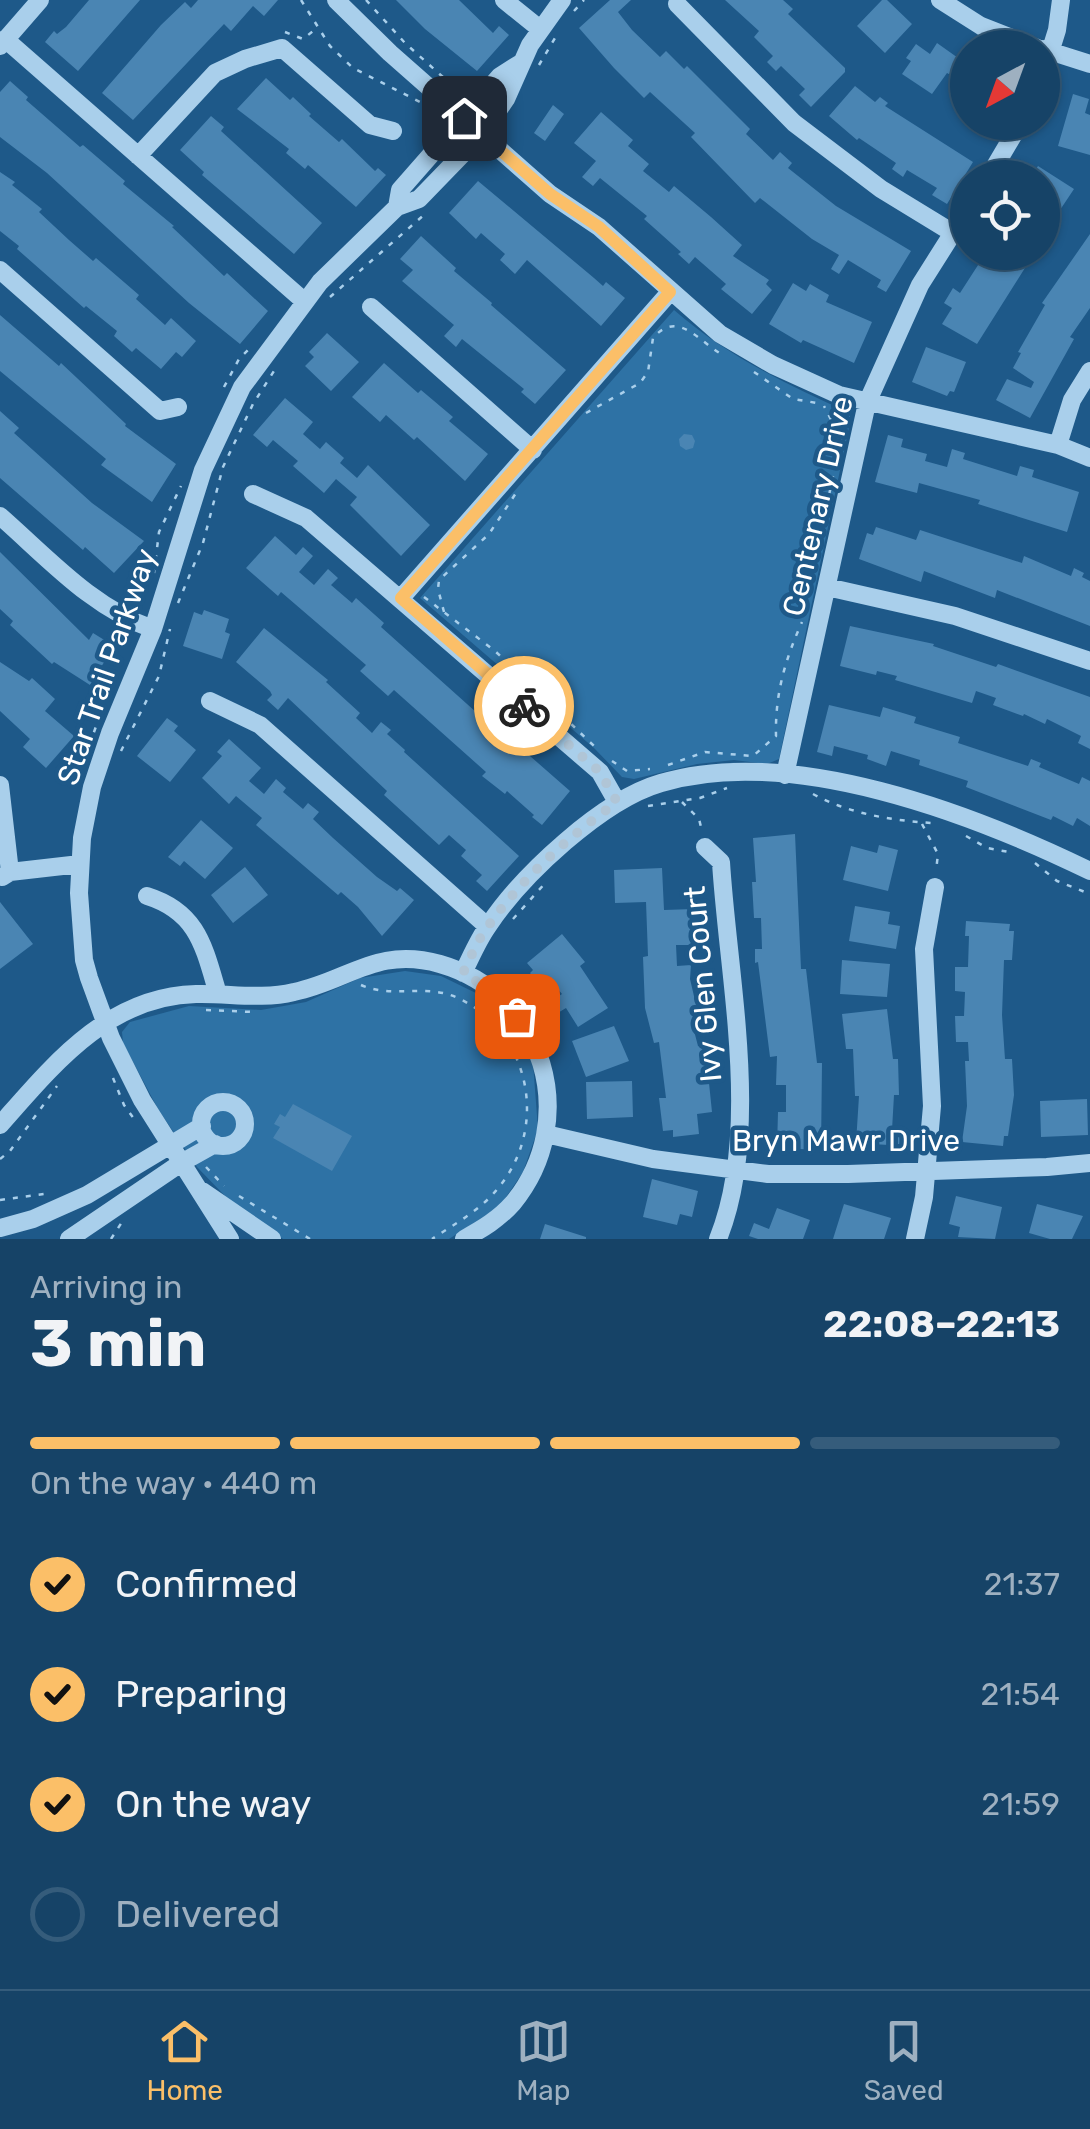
<!DOCTYPE html>
<html lang="en">
<head>
<meta charset="utf-8">
<style>
	:root { --surface:#164367; --page:#1f4a6d; --text:#f1f3f6; --muted:#9eb0c0; --line:#355c7b; --accent:#fbbf68 }
	body { margin:0; font-family:Rubik,sans-serif; background:var(--page); color:var(--text); height:100vh; display:flex; flex-direction:column; font-size:38px; white-space:nowrap }
	* { box-sizing:border-box; margin:0 }
	p { font-size:32px; color:var(--muted) }
	.icon { flex:none; width:55px; height:55px; fill:none; stroke:currentColor; stroke-width:2; stroke-linecap:round; stroke-linejoin:round }
	.map { position:relative; height:1239px; overflow:hidden }
	.panel { display:flex; flex-direction:column; background:var(--surface); flex:1 }
	.panel>* { flex:none }
	.needle { width:65px; rotate:221deg }
	.controls { position:absolute; left:950px; top:30px; display:grid; gap:20px }
	.controls a { display:grid; place-items:center; width:110px; height:110px; border-radius:50%; background:var(--surface); box-shadow:0 2px 8px #0004,0 0 0 2px var(--line); font-size:50px }
	.pin { position:absolute; display:grid; place-items:center; width:85px; height:85px; color:#fff; margin:-42px; border-radius:20px; box-shadow:0 5px 15px #0006 }
	.courier { position:absolute; display:grid; place-items:center; width:100px; height:100px; margin:-50px; border:8px solid #fbbf68; border-radius:50%; background:#fff; color:#222; box-shadow:0 2px 12px #0007 }
	.summary em { font-style:normal; font-weight:700 }
	.summary div { display:flex; flex-direction:column-reverse }
	.summary { display:flex; align-items:center; justify-content:space-between; height:170px; padding:0 30px }
	h1 { font-size:65px; font-weight:700; line-height:75px }
	.bar { display:grid; grid-template-columns:repeat(4,1fr); gap:15px 10px; align-content:center; height:120px; padding:0 30px }
	.bar i { height:12px; border-radius:8px; background:var(--line) }
	.bar .selected { background:var(--accent) }
	.bar p { grid-column:span 4 }
	ol { padding:0 30px; list-style:none }
	li { display:flex; align-items:center; gap:30px; height:110px }
	li p { margin-inline-start:auto }
	li .icon { padding:10px; border-radius:50%; background:var(--accent); color:#111; stroke-width:4 }
	li:last-child { color:var(--muted) }
	li i { width:55px; height:55px; border:5px solid var(--line); border-radius:50% }
	.tabs { display:flex; justify-content:space-around; align-items:center; height:140px; border-top:2px solid var(--line); background:var(--surface); font-size:28px; color:var(--muted) }
	.tabs a { display:grid; justify-items:center; gap:5px }
	.tabs .selected { color:var(--accent) }
	.map>svg:first-child { display:block }
	.green { fill:#2e72a5 }
	.building { fill:#4a85b3 }
	.lines { fill:none; stroke-linecap:round; stroke-linejoin:round }
	.path { stroke:#a9cfeb; stroke-width:2.5; stroke-dasharray:5 8; stroke-linecap:butt }
	.minor { stroke:#a9cfeb; stroke-width:18 }
	.done { stroke:#b0c5d6; stroke-width:10; stroke-dasharray:0 18 }
	.route { stroke:#fbbf68; stroke-width:12 }
	.labels { text-anchor:middle; stroke-width:9; stroke-linejoin:round; paint-order:stroke }
	.street-label { font-size:30px; fill:#fff; stroke:#1e5989 }
</style>
</head>
<body>
<div class="map">
<svg width="1090" height="1239" viewBox="0 0 1090 1239">
	<rect width="100%" height="100%" fill="#1e5989"/>
	<path class="green" d="M674 310C727 356 786 384 850 413V423L779 759 767 764 734 760 697 764 634 779 622 777 594 748 420 598Z
		M405 971 441 976 482 996 512 1026 533 1063 538 1129 523 1172 500 1206 449 1239H283L226 1197 197 1167 158 1109 123 1043 122 1032 130 1022 189 1006 261 1010 306 1002 360 978Z"/>
	<path class="building" d="M89 0H140L78 71 45 42 54 31 57 34 66 27Z
		M198 0H278L264 16 253 6 231 31 224 24 133 120 102 93 161 25 185 2 191 8Z
		M396 0H459L493 33 499 26 509 35 477 71 425 29Z
		M610 0H631L618 12 632 30 660 57 666 51 684 69 687 66 750 129 746 134 773 160 780 152 792 163 788 168 836 206 911 251 886 292 877 287 881 280 848 260 839 274 831 269 839 255 812 239 760 198 755 203 691 137 695 133 650 92 644 98 614 68 579 28Z
		M725 0H783L793 9 788 14 845 68V72L811 107 799 95 805 89 781 66 776 71 767 62 773 56 754 37 759 31Z
		M882 0H887L912 24 885 53 857 26Z
		M937 43 968 65V113L955 106 967 84 947 73 932 94 902 74 911 61 906 58 916 44 930 54Z
		M266 78 290 100 293 97 311 114 309 116 339 142 342 139 375 171 378 168 386 175 356 207 308 165 305 169 286 153 289 149 237 109Z
		M10 81 28 97 26 100 80 147 83 145 125 181 123 184 174 226 172 227 224 276 227 273 268 311 240 344 189 303 47 173 0 137V92Z
		M855 86 875 102 880 97 888 103 885 106 973 162 947 204 932 195 937 188 907 170 903 177 892 169 896 163 859 138 857 140 829 116Z
		M1073 94 1089 99 1085 113 1090 115V155L1058 146Z
		M553 105 564 114 545 141 534 133Z
		M601 112 633 140 628 146 649 164 643 171 669 192 674 186 711 217 742 245 733 256 769 280 766 284 772 290 752 314 721 289 726 284 695 257 689 264 678 254 681 252 644 219 647 216 600 178 593 186 582 177 596 161 574 143Z
		M211 116 224 127 221 131 322 223 294 254 202 175 204 172 180 150Z
		M1038 166 1074 189 1042 237V178H1030Z
		M0 172 15 182 12 185 42 209 39 212 69 240 93 261 96 258 139 295 136 299 165 325 171 318 196 341 182 357 176 352 161 369 136 348 132 352 114 336 117 331 86 306 84 308 17 249 19 246 0 231Z
		M478 181 594 278 603 286 606 282 625 298 601 326 527 260 515 274 500 260 505 254 481 233 476 239 449 213Z
		M1090 234V308L1070 337 1074 339 1030 418 996 400 1007 379 1031 388 1034 382 1013 368 1021 353 1018 352 1045 305 1042 303Z
		M421 236 456 268 454 271 492 303 491 305 566 370 535 404 521 392 524 389 462 339 456 347 444 336 454 325 402 281 413 270 400 259Z
		M966 252H1035L977 344 942 324 952 308 944 303 953 288 960 293 980 262Z
		M793 283 806 291 810 284 829 295 826 302 872 322 854 363 803 340 801 343 769 324Z
		M0 315 59 366 61 363 126 424 125 426 176 464 152 502 101 465 106 459 0 371Z
		M327 333 359 362 331 391 305 366 314 357 309 352Z
		M926 347 966 362 954 392 950 391 947 396 912 382Z
		M384 363 418 393 421 390 453 417 449 421 488 454 465 481 417 437 414 440 386 415 380 422 352 397Z
		M285 398 313 422 303 434 320 449 326 442 344 458 340 463 357 478 368 465 430 525 401 556 350 505 357 497 336 479 324 493 293 466 298 461 273 440 267 447 253 435Z
		M0 411 19 428 14 433 92 503 144 541 114 573 85 547 83 550 0 478Z
		M684 434 692 435 695 441 693 448 686 450 680 446 679 439Z
		M888 435 903 439 901 447 927 454 925 461 947 467 952 449 965 453 963 459 1017 476 1020 466 1034 470 1032 477 1079 492 1067 532 978 504 980 500 919 483 917 493 875 482Z
		M876 527 916 540 920 530 1022 563 1024 556 1071 576 1074 568 1084 573 1082 577 1090 581V626L997 590 995 598 924 571 921 582 859 559 867 533 873 535Z
		M275 536 296 555 303 547 313 556 299 572 314 585 328 569 338 578 331 585 352 603 356 598 384 623 381 627 486 721 493 713 503 722 498 728 570 791 542 825 532 817 534 815 507 791 505 794 482 776 486 772 394 690 388 696 360 671 366 665 281 592 278 596 246 568Z
		M0 552 89 640 93 633 114 646 90 685 54 662 52 664 10 625 13 621 0 609Z
		M204 610 229 619 225 632 230 634 222 659 183 646 194 612 202 615Z
		M850 626 934 644 933 646 996 667 998 664 1090 697V749L1078 743 1081 736 1047 719 1045 724 1024 714 1023 716 993 705 996 698 976 691 972 703 895 680 897 676 877 671 876 675 840 666Z
		M264 628 328 680 326 682 360 713 356 718 372 733 381 722 391 730 387 734 405 750 404 752 519 856 487 891 476 881 482 875 461 856 466 850 449 835 439 845 384 795 387 791 288 698 278 710 267 700 272 695 270 691 236 662Z
		M0 662 29 681 32 678 55 699 45 711 74 736 46 768 23 747 30 739 0 711Z
		M829 705 880 717 883 707 916 717 914 723 960 737 958 743 1028 766 1031 759 1041 763 1039 767 1079 784 1082 777 1090 781V826L1077 818 1073 826 1053 816 1051 820 966 787 968 781 919 765 920 760 891 751 886 766 867 759 868 755 834 746 832 756 817 752Z
		M167 718 178 726 174 731 196 750 170 782 137 756Z
		M229 739 261 768 249 781 264 794 276 779 286 788 283 792 303 809 308 803 319 812 313 819 333 838 377 877 397 891 400 888 414 900 382 936 358 907 341 892 338 895 256 825 262 818 236 796 229 804 202 778 222 756 217 752Z
		M201 820 233 848 205 879 184 861 180 866 168 857Z
		M795 834 801 969H806L817 1063H822L821 1150 777 1148 778 1112H786V1085H776L777 1056 770 1057 758 962 755 963V949H762L761 918H754L752 882H756L753 838Z
		M879 845 898 850 888 891 843 880 851 846 877 853Z
		M245 867 268 895 233 923 211 895Z
		M662 868 664 910 694 909 695 945H676L677 966 691 965 690 979 700 1022 692 1023 698 1046H702L705 1066 709 1065 711 1082 709 1083 712 1112 697 1114 699 1134 673 1137V1130L663 1131 659 1098H666L659 1042 654 1043 645 1008 643 957 648 956 646 902 615 903 614 870Z
		M0 902 33 944 0 969Z
		M855 906 890 912 888 924 900 926 896 949 849 941Z
		M966 921 1010 924 1009 931H1014L1012 960H1004L1002 1015 1005 1059H1012L1014 1095 1008 1136H1004L1003 1146 962 1142 967 1106 965 1061H969L968 1042H956L955 1016H964L965 992 955 991V967H968L969 936H965Z
		M562 934 585 962 580 966 608 1008 578 1027 566 1008 556 1014 548 1003 562 994 548 977 539 984 530 973 533 970 527 963Z
		M842 960 890 964 887 997 840 994Z
		M887 1009 893 1059H898L899 1095H894L892 1130 906 1131 905 1146 856 1143 859 1096H855L853 1049H846L842 1014Z
		M614 1026 629 1061 586 1077 572 1041Z
		M632 1081 633 1117 587 1119 586 1082Z
		M1087 1099 1088 1135 1041 1137 1040 1101Z
		M293 1104 352 1136 332 1171 273 1138 280 1127 274 1124 280 1114 285 1117Z
		M652 1179 698 1191 692 1217 680 1214 677 1225 643 1217Z
		M956 1196 1002 1207 995 1239 958 1237 960 1227 949 1224Z
		M844 1204 891 1218 884 1239H833Z
		M1037 1204 1083 1216 1072 1239H1050L1029 1233Z
		M777 1208 810 1220 803 1239H758L749 1236 754 1223 769 1229Z
		M545 1224 586 1237V1239H540Z"/>
	<g class="lines">
		<path class="path" d="M301 0 330 46 353 68 422 103
			M366 0 405 43 454 87
			M574 11 584 0
			M285 32 303 39 317 28
			M539 65 555 38
			M330 297 425 214
			M754 372 793 399 817 403
			M224 387 239 359 253 345
			M586 413 640 383 648 372 653 338C679 308 700 344 725 356
			M813 570 841 439 824 406
			M154 573 159 532 181 486
			M424 597 495 651 594 746
			M178 603 203 543 223 467 253 404 274 371
			M444 612 438 589 439 580 489 534 518 490
			M121 751 159 676 170 629
			M612 761 627 771 650 769
			M668 765 705 752 753 756 776 736C775 694 785 660 802 622
			M81 769 100 715
			M813 794C850 814 890 820 931 823
			M682 802 699 819 702 831
			M648 806 700 798 727 788
			M922 824 938 854 936 871
			M966 836 987 848 1009 852
			M1035 863 1057 881 1090 894
			M513 919 547 881
			M361 985C393 999 426 983 458 998 530 1032 549 1126 499 1187 481 1210 456 1223 432 1239
			M206 1010 253 1012
			M113 1078 124 1105 137 1123
			M0 1159 10 1151 57 1086
			M206 1167 224 1186
			M239 1196 310 1239
			M0 1200 51 1193
			M111 1239 122 1222"/>
		<path class="minor" d="M336 0 390 53 550 194 599 227 720 334 773 365 839 395 1058 445 1090 458
			M504 0 540 29
			M940 0 981 26 1037 48
			M677 4 794 123 881 189 953 233
			M5 39 304 301
			M0 46 40 0
			M1043 49 1090 64
			M1042 78 1057 30 1061 0
			M138 156 215 73 245 59 282 48 370 125 393 131
			M988 178 1021 122
			M397 207 400 190 500 76 519 64
			M0 270 160 411 178 407
			M371 307 533 450
			M1058 445 1072 400 1090 371
			M253 494 306 518 600 772 617 802
			M0 516C48 558 92 608 153 629
			M827 587 955 616 1090 661
			M401 598 670 292
			M210 701 260 725 487 926
			M785 775 867 403 920 285 968 209
			M0 785 10 872
			M705 847 721 862C728 978 762 1130 718 1239
			M2 877 10 872 80 864
			M147 896C198 912 204 947 218 994
			M463 973C471 957 478 940 488 926 522 875 602 800 661 783 791 744 973 814 1090 871
			M201 1124a22 22 0 1 1 44 0a22 22 0 1 1-44 0Z
			M0 1125C53 1065 108 996 196 994 229 993 261 1000 294 992 348 981 377 946 440 964 545 994 581 1120 513 1203 499 1219 482 1229 464 1239
			M546 1134 653 1159 768 1174H848L1047 1167 1090 1163
			M202 1191 272 1239
			M0 1228 33 1219 87 1195 202 1126
			M69 1239 181 1163 215 1144
			M230 1239 142 1100 111 1038 89 978 84 960 79 893 82 838 92 787 110 733 153 629 203 470 242 387 320 282 397 207 419 199 482 134 506 99 530 45 562 0
			M915 1239 924 1197 932 1106 924 949 935 887"/>
	</g>
	<g class="lines">
		<path class="done" d="M517 1016 484 986 463 973C471 957 478 939 489 925 523 877 570 836 617 802L600 772 524 706"/>
		<path class="route" d="M464 118 550 194 599 227 670 292 401 598 524 706"/>
	</g>
	<g class="labels">
		<g class="street-label">
			<text transform="translate(818 506) rotate(-77)" y="10">Centenary Drive</text>
			<text transform="translate(107 667) rotate(-71)" y="10">Star Trail Parkway</text>
			<text transform="translate(703 984) rotate(-95)" y="10">Ivy Glen Court</text>
			<text x="846" y="1151">Bryn Mawr Drive</text>
		</g>
	</g>
</svg>
<div class="controls">
<a><svg class="needle" viewBox="-14 -14 28 28"><path d="M0-13l5 13h-10z" fill="#e53935"/><path d="M0 13l5-13h-10z" fill="#9eb0c0"/></svg></a>
<a><svg class="icon" aria-label="locate" viewBox="0 0 24 24"><circle cx="12" cy="12" r="6"/><path d="M12 2v4M12 18v4M2 12h4M18 12h4"/></svg></a>
</div>
<div class="pin" style="left:517px;top:1016px;background:#ea580c"><svg class="icon" aria-label="bag" viewBox="0 0 24 24"><path d="M5 8h14l-1 12H6zM9 8a3 3 0 0 1 6 0"/></svg></div>
<div class="pin" style="left:464px;top:118px;background:#1f2937"><svg class="icon" aria-label="home" viewBox="0 0 24 24"><path d="M3 11l9-7 9 7M6 9v11h12V9"/></svg></div>
<div class="courier" style="left:524px;top:706px"><svg class="icon" aria-label="bike" viewBox="0 0 24 24"><circle cx="6" cy="16" r="4"/><circle cx="18" cy="16" r="4"/><path d="M6 16l4-8h5l3 8M10 8l3 8H6M13 5h3"/></svg></div>
</div>
<section class="panel">
<div class="summary"><div><h1>3 min</h1><p>Arriving in</p></div><em>22:08–22:13</em></div>
<div class="bar"><i class="selected"></i><i class="selected"></i><i class="selected"></i><i></i><p>On the way · 440 m</p></div>
<ol>
<li><svg class="icon" aria-label="check" viewBox="0 0 24 24"><path d="M5 12l5 5 9-10"/></svg>Confirmed<p>21:37</p></li>
<li><svg class="icon" aria-label="check" viewBox="0 0 24 24"><path d="M5 12l5 5 9-10"/></svg>Preparing<p>21:54</p></li>
<li><svg class="icon" aria-label="check" viewBox="0 0 24 24"><path d="M5 12l5 5 9-10"/></svg>On the way<p>21:59</p></li>
<li><i></i>Delivered</li>
</ol>
</section>
<nav class="tabs">
<a class="selected"><svg class="icon" aria-label="home" viewBox="0 0 24 24"><path d="M3 11l9-7 9 7M6 9v11h12V9"/></svg>Home</a>
<a><svg class="icon" aria-label="map" viewBox="0 0 24 24"><path d="M3 6l6-2 6 2 6-2v14l-6 2-6-2-6 2zM9 4v14M15 6v14"/></svg>Map</a>
<a><svg class="icon" aria-label="saved" viewBox="0 0 24 24"><path d="M7 4h10v16l-5-4-5 4z"/></svg>Saved</a>
</nav>
</body>
</html>
